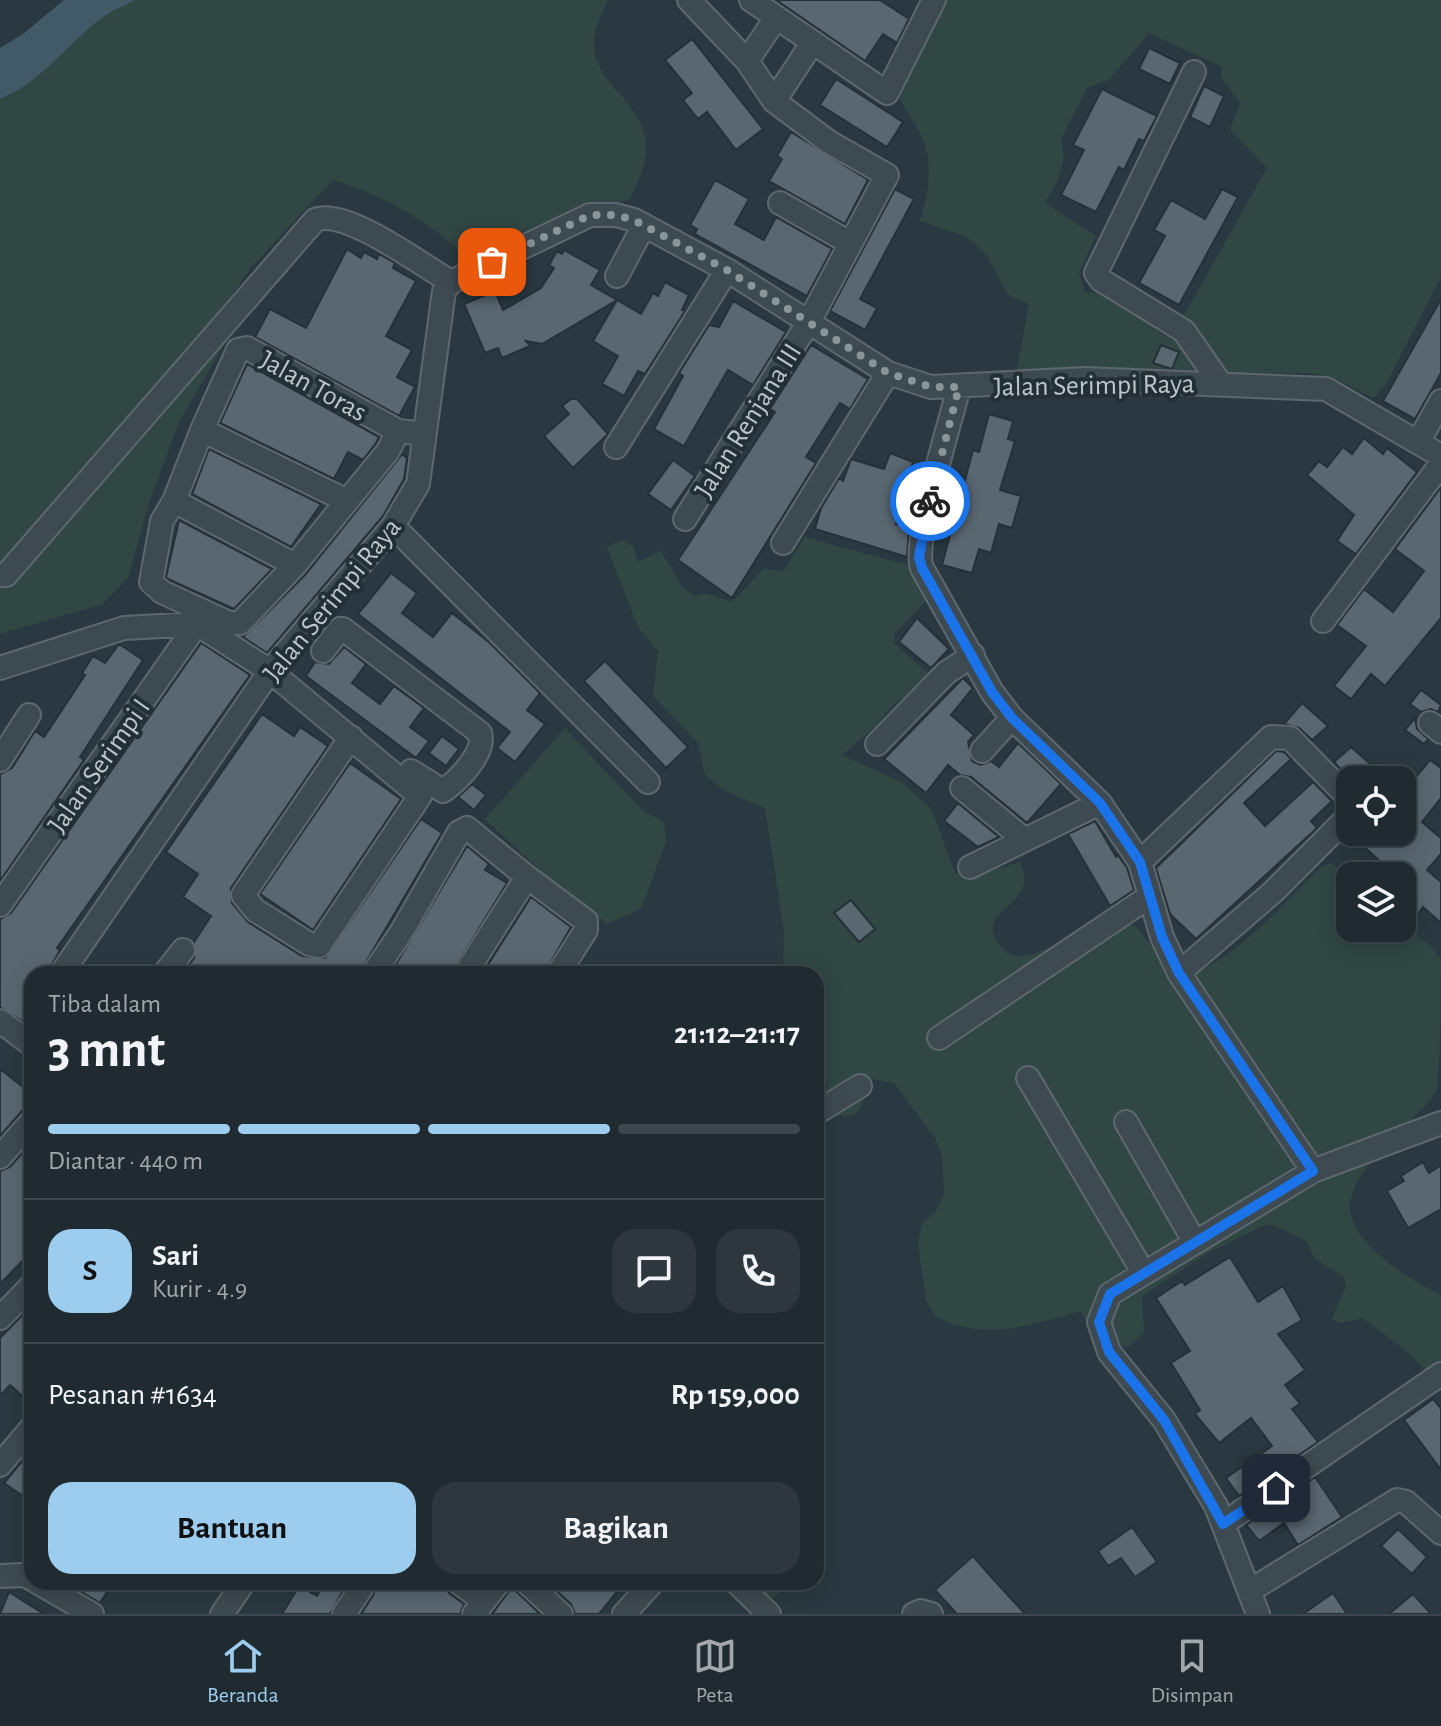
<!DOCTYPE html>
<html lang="id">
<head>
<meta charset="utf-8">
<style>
	:root { --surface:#202b31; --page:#2d373d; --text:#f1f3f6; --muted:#a2a7ab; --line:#3d474d; --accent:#9dcdee }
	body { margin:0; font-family:"Alegreya Sans",sans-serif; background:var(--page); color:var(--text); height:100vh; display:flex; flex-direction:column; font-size:30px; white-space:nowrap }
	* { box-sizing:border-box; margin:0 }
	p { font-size:26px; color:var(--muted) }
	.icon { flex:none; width:44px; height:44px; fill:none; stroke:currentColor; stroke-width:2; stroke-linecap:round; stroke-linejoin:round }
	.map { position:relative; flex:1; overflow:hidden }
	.sheet { position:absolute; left:24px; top:966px; width:800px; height:624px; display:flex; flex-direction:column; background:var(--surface); border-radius:24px; box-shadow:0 4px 20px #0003,0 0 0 2px var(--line) }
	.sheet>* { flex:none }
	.buttons { position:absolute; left:1336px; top:766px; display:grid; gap:16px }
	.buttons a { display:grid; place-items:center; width:80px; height:80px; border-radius:16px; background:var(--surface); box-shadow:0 4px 20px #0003,0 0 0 2px var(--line); font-size:40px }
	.pin { position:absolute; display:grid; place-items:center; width:68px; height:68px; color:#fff; margin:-34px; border-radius:16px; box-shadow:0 4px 12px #0006 }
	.courier { position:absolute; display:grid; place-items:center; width:80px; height:80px; margin:-40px; border:6px solid #1a73e8; border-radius:50%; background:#fff; color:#222; box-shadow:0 2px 10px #0007 }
	.head em { font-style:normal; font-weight:600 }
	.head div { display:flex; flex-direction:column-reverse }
	.head { display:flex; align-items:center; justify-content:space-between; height:136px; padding:0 24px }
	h1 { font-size:52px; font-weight:600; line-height:60px }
	.bar { display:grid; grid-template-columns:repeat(4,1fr); gap:12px 8px; align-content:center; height:96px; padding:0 24px }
	.bar i { height:10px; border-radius:6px; background:var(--line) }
	.bar .current { background:var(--accent) }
	.bar p { grid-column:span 4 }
	.line { display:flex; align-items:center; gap:20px; padding:0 24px; border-top:2px solid var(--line) }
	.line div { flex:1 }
	.round { display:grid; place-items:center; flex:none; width:84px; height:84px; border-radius:24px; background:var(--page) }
	.primary-button { display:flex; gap:16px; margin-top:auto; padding:16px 24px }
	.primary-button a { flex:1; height:92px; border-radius:24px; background:var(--accent); color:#111; font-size:32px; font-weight:600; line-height:92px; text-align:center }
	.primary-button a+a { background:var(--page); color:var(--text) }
	.tabs { display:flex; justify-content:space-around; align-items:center; height:112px; border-top:2px solid var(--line); background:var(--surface); font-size:22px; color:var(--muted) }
	.tabs a { display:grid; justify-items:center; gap:4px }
	.tabs .current { color:var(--accent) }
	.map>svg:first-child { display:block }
	.green { fill:#304743; fill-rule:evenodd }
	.water { fill:#425a68 }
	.building { fill:#596771; stroke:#253139; stroke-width:2 }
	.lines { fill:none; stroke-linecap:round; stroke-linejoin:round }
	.minor-casing { stroke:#5d686e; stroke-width:26 }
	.minor { stroke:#3e4a51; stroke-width:22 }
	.done { stroke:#89949b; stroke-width:8; stroke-dasharray:0 14.4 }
	.route { stroke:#1a73e8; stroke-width:10 }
	.labels { text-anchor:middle; stroke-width:8; stroke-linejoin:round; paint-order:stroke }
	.street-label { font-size:28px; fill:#bcc5cb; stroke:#232f37 }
</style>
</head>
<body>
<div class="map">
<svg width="1441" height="1614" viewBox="0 0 1441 1614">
	<rect width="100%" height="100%" fill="#2a3941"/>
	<path class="green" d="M135 0H608C604 9 599 19 596 29 578 98 686 99 629 200L578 209 464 256C431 221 379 194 333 180L253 265 227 302 232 331 179 422 148 506 128 578 103 604 0 634V99C42 82 67 44 102 18 112 10 125 6 135 0Z
		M943 0H1441V277L1385 386 1373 398 1338 380 1312 373 1015 379 1029 304 1008 295 987 256 969 238 920 221C928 194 934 165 922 137 916 123 905 113 900 97ZM1149 33 1222 67 1221 77 1240 103 1230 130 1267 168 1183 317 1166 337 1109 294 1085 292 1079 273 1096 236 1045 203C1058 181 1068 166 1061 139L1087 88 1109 80Z
		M805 537 911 566 928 599 895 633 894 644 931 675 890 708 876 726 842 755 903 783 932 810 955 873 969 877 1021 862C1023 871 1026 879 1023 887 1014 911 974 917 1003 949 1014 962 1030 955 1044 950 1060 944 1075 937 1086 923 1099 924 1127 920 1138 928 1141 931 1170 973 1175 981 1237 961 1276 910 1321 867L1332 863 1350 882V928C1390 928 1415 922 1441 959 1441 996 1441 1053 1437 1088 1433 1102 1412 1118 1401 1129 1382 1149 1359 1170 1351 1198 1340 1238 1412 1281 1441 1295V1387L1411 1355 1363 1318 1341 1323 1332 1319 1346 1286 1344 1277 1315 1259 1306 1241 1273 1225H1264L1208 1253 1142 1296 1144 1332 1130 1346 1120 1347 1091 1330 1081 1311C1031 1325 985 1342 936 1317L926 1301 918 1243 922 1223 936 1211 944 1194 942 1155 935 1138 894 1083 866 1078C864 1118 856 1121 818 1112L828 1085 816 1069V974H783L784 931 765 808 725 791 705 775 698 743 653 696 658 652 638 627 607 547 622 540 634 547 637 562 661 551 683 588 696 596 705 593 732 602 764 568 783 572Z
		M565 728 643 811 664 822 666 842 641 909 607 924 548 878 485 819Z
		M742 1582H801L762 1603Z"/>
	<path class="water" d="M64 0H135C125 6 112 10 102 18 67 44 42 82 0 99V48L23 34Z"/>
	<path class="building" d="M776 0H880L909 19 897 43 883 34 865 61Z
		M692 39 763 129 736 150 707 112 698 119 683 100 692 93 665 60Z
		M1149 48 1180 63 1170 84 1139 69Z
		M836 79 903 122 887 147 820 105Z
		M1204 86 1224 96 1210 127 1190 117Z
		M1102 89 1157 116 1144 141 1139 139 1124 170 1119 167 1096 212 1061 195 1084 150 1073 145Z
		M791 132 868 180 845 224 769 181 782 159 777 156Z
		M715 180 749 199 735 224 764 240 776 217 832 249 807 296 695 234 697 229 690 225Z
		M895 189 914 199 860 299 877 308 865 330 830 311Z
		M1222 189 1238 197 1179 305 1139 283 1165 236 1154 230 1171 200 1205 219Z
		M347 249 361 258 364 252 377 259 379 254 395 263 393 268 416 281 386 336 412 350 397 377 415 387 399 416 255 337 270 309 306 328Z
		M564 250 600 270 591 285 617 300 542 344 526 341 530 346 502 358 498 348 485 353 464 304 495 291 503 310 541 288 554 268 549 265 557 251 562 254Z
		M665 282 689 295 682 310 685 311 645 374 638 371 624 396 602 384 618 356 593 341 617 300 641 314 653 293 658 296Z
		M1441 299V373L1415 419 1383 401Z
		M733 301 786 332 753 385 728 370 684 446 654 429 683 376 679 373 709 325 719 327Z
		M811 345 868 379 850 409 840 403 806 457 816 463 732 598 678 560 775 412 770 409Z
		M1161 345 1179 352 1172 369 1153 363Z
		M247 364 379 437 376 443 363 460 348 452 334 479 220 423Z
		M571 399H577L608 434 573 468 544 436 569 414 562 406Z
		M989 414 1013 421 1008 439 1015 441 1000 490 1021 496 1012 528 999 524 991 553 979 549 972 573 942 565 973 450 979 452Z
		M1364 438 1383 454 1387 448 1417 472 1356 554 1337 541 1354 515 1307 475 1319 461 1327 467 1343 447 1352 454Z
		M209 449 321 504 291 547 192 494Z
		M890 453 913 462 898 504 902 505 896 524 909 528 907 557 815 529 821 508 839 478 843 481 851 459 884 469Z
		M402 454 407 458 404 479 383 516 267 653 243 637 305 575Z
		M673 460 695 476 671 510 648 494Z
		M1441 487V618L1385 686 1371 674 1351 699 1334 686 1366 646 1337 625 1364 589 1393 612 1424 571 1395 549Z
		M179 520 272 569 234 609 170 580 166 577Z
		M391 573 417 593 402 613 433 637 452 613 490 643 540 693 527 710 545 724 515 762 497 748 510 732 358 614Z
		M917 618 949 649 931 668 899 642Z
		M201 643 250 675 57 948 60 950 47 974H32V1028L0 1007V919L11 913Z
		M119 644 143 660 80 757 84 760 0 881V774L12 768 35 731 44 737 85 675 82 673 93 656 105 663Z
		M344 647 366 664 352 683 380 704 394 686 424 708 410 727 429 741 416 758 306 676 315 662 329 664Z
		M605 661 688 747 666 768 584 681Z
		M963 678 973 688 951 715 974 735 968 742 972 761 980 765 991 761 999 767 1018 743 1061 784 1027 823 971 777 960 775 948 765 926 793 884 759Z
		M1421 690 1441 705 1438 712 1431 709 1421 712 1410 704Z
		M1302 703 1328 726 1312 740 1299 728 1284 724Z
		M262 714 294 736 300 727 328 746 231 888 232 903 248 922 302 956 325 958 421 819 442 833 359 974H182L194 958V942L211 916 183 897 198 874 166 852Z
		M1415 718 1417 729 1428 739 1424 744 1405 730Z
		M442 736 459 749 446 766 429 753Z
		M1351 747 1368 762 1388 780H1351L1334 762Z
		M1276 751 1284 752 1291 759 1244 803 1265 826 1313 782 1332 801 1311 821 1317 828 1196 939 1170 914 1156 868Z
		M1430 760 1441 768V798L1422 822 1441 838V854L1427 870 1441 882V923L1423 907 1416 917 1402 905V876H1396L1350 834 1404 832 1402 794Z
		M350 763 401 799 313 930 260 894Z
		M472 784 486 795 474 810 458 797Z
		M958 803 999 837 978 847 944 821Z
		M1095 821 1116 857 1118 855 1127 868 1134 890 1110 906 1068 834Z
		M467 846 489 864 485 870 507 883 451 974H390Z
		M531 897 571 927 544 974H482Z
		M851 900 875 929 859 942 834 913Z
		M0 1069 32 1094V1107L22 1111 0 1136Z
		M32 1142V1251L0 1284V1171L10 1167Z
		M1423 1162 1429 1173 1441 1165V1209L1408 1228 1387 1191 1404 1181 1401 1176Z
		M1230 1257 1258 1302 1283 1286 1302 1320 1278 1334 1305 1370 1285 1385 1300 1404 1292 1409 1318 1442 1239 1496 1226 1478 1272 1446 1251 1418 1219 1443 1195 1414 1200 1410 1171 1363 1190 1351 1156 1298 1182 1281 1185 1285Z
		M32 1305V1405L10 1385 0 1396V1338Z
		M1433 1399 1441 1409V1470L1404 1420Z
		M32 1449V1502L4 1483Z
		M1315 1477 1342 1517 1298 1545 1284 1523 1259 1541 1246 1525Z
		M1132 1527 1157 1562 1135 1577 1121 1558 1108 1566 1098 1551Z
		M1398 1529 1427 1557 1412 1574 1381 1546Z
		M973 1556 994 1580 1025 1614H957L935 1590Z
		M65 1582H113L100 1603Z
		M325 1582H348L330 1614H282L299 1586 317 1596Z
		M375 1582H444L449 1593 464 1604 460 1614H361L374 1594Z
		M554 1582H625L599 1614H575L571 1604 551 1586Z
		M512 1587 517 1592 540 1614H492Z
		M9 1592 44 1614H0Z
		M1333 1593 1347 1614H1303Z
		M1413 1594 1431 1614H1389Z"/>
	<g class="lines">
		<g class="minor-casing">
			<path id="minor" d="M751 0 887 93 934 0
				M747 61 776 18
				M1194 72 1096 273 1101 280 1184 331 1220 383
				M774 101 813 42
				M780 203 850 243
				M617 276 644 225
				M959 387C951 420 912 543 922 568L992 692 1012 718 1100 803 1140 862 1162 937 1179 973 1313 1171
				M1419 441 1441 401
				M616 447 727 270
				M174 501 202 430
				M347 501 202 430 238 350 247 348 398 431
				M685 519 810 320 887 175 829 142 774 101 747 61 689 0
				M393 526 648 782
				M783 543 888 373
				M295 565 174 501 162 521 151 582 162 592 229 623H240L295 565 388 451 398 431 424 434
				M0 575H6L315 220C345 207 423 266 451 282
				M1323 621 1441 464
				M323 651 340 629H343L480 733C486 752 459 780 443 791L411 771
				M0 668 124 628 197 624 270 671 420 796 319 946 309 944 255 910 243 895 351 737
				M1430 723 1441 732
				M877 744 946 673 973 655
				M982 751 1012 718
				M0 760 29 715
				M962 788 1025 840
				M1140 862 1271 737 1290 738 1350 799
				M970 867 1100 803
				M527 877 586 921V930L558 974
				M0 905 197 624
				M1179 973 1273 892 1350 815
				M61 974 270 671 393 526 418 484 444 291 451 282 590 215H616L634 220 727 270 888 373 931 387 1085 379 1326 389 1441 456
				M164 974 183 950
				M373 974 402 931 459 832 467 828 527 877 465 974
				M0 1021 32 1045
				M939 1038 1150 896
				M1028 1078 1143 1272
				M816 1113 860 1086
				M1126 1122 1194 1241
				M0 1157 32 1121
				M0 1318 32 1285
				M0 1465 32 1427
				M1223 1524 1441 1374
				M0 1576 24 1575 32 1579
				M37 1582 92 1614
				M458 1582 484 1601
				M526 1582 561 1614
				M736 1582 769 1614
				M1251 1590 1397 1500 1406 1502 1441 1533
				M222 1614 244 1582
				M344 1614 362 1587
				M474 1614 499 1582
				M624 1614 653 1582
				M914 1614 921 1611 931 1614
				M1258 1614 1216 1506 1164 1420 1109 1352 1099 1322 1110 1294 1313 1171 1441 1123"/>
		</g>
		<use href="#minor" class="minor"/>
	</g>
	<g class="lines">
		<path class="done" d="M492 262 590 215H616L634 220 727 270 888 373 931 387H959L930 501"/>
		<path class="route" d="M930 501 919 557 922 568 992 692 1012 718 1100 803 1140 862 1162 937 1179 973 1313 1171 1110 1294 1099 1322 1109 1352 1164 1420 1223 1524 1276 1488"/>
	</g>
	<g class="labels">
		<g class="street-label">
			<text transform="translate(1094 384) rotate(-1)" y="10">Jalan Serimpi Raya</text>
			<text transform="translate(314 385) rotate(29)" y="10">Jalan Toras</text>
			<text transform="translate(747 420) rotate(-58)" y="10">Jalan Renjana III</text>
			<text transform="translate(331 599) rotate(-51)" y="10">Jalan Serimpi Raya</text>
			<text transform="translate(98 765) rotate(-55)" y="10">Jalan Serimpi I</text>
		</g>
	</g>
</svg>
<div class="buttons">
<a><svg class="icon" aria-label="locate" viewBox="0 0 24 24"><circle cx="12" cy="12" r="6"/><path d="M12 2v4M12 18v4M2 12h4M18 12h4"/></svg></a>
<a><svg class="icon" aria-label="layers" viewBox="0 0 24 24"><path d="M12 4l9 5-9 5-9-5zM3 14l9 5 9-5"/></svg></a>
</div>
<div class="pin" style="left:492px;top:262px;background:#ea580c"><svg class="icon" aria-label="bag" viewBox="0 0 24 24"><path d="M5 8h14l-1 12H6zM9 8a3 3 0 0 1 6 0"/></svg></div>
<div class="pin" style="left:1276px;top:1488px;background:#1f2937"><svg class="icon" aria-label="home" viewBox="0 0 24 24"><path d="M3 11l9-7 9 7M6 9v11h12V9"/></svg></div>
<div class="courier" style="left:930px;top:501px"><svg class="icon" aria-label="bike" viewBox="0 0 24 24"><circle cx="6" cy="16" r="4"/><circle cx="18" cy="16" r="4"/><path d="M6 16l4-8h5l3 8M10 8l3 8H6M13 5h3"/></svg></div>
<section class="sheet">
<div class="head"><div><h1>3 mnt</h1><p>Tiba dalam</p></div><em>21:12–21:17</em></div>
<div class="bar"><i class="current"></i><i class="current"></i><i class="current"></i><i></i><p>Diantar · 440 m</p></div>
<div class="line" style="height:144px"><b class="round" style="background:var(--accent);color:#111">S</b><div><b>Sari</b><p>Kurir · 4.9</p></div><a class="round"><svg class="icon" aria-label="chat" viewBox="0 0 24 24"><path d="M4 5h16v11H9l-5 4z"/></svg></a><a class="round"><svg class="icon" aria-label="phone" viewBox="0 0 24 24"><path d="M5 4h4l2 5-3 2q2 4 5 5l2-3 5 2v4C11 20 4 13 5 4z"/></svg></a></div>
<div class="line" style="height:104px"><div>Pesanan #1634</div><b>Rp 159,000</b></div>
<div class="primary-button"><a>Bantuan</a><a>Bagikan</a></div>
</section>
</div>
<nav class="tabs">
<a class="current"><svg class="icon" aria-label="home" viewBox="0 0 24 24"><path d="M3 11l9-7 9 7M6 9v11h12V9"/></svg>Beranda</a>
<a><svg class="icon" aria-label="map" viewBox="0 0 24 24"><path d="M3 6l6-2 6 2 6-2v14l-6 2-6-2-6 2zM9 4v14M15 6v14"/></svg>Peta</a>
<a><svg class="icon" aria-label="saved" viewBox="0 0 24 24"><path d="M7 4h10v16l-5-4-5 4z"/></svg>Disimpan</a>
</nav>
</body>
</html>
